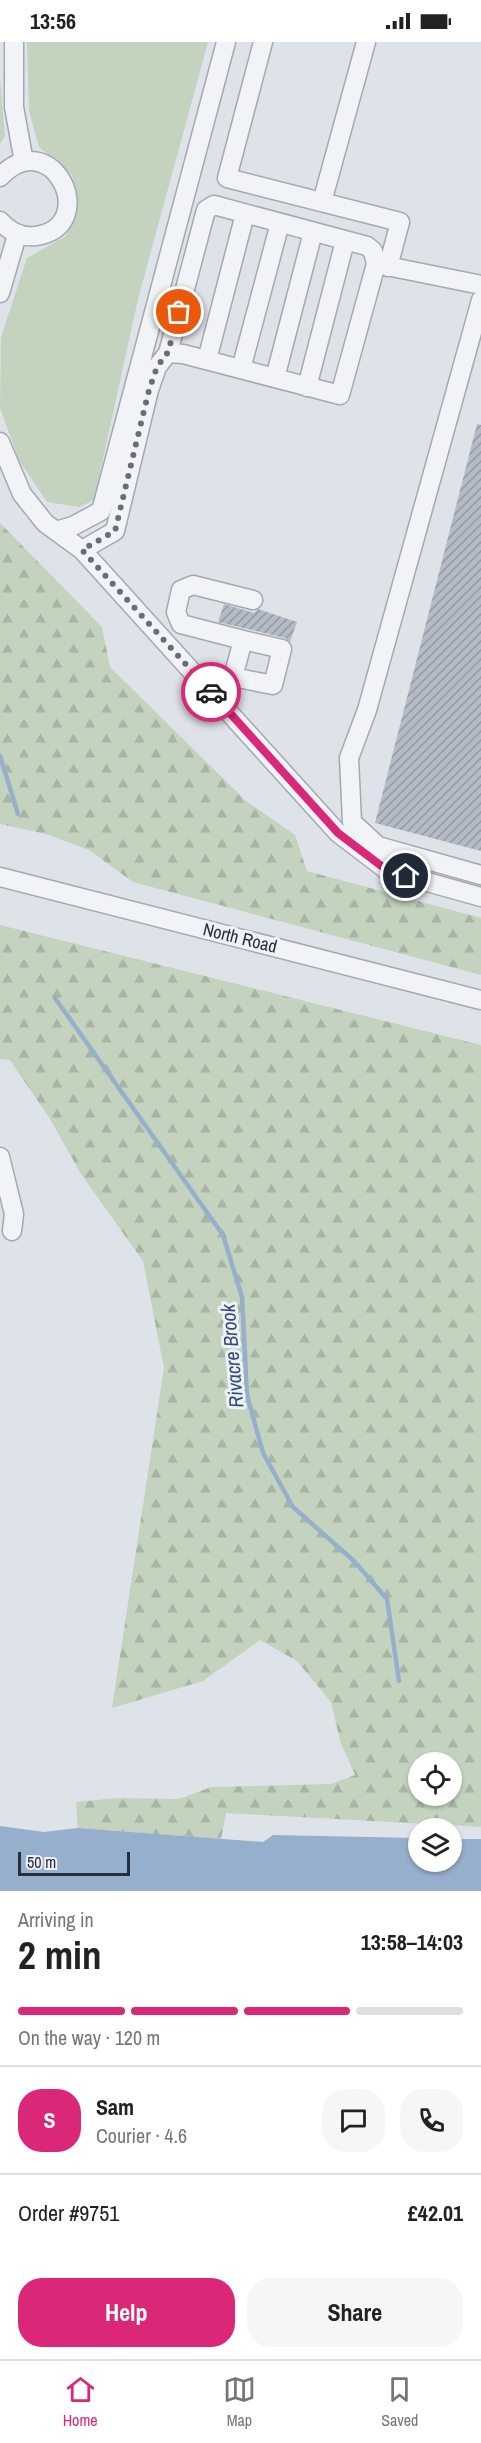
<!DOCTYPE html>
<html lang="en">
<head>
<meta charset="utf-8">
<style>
	:root { --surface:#fff; --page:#f6f6f6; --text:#222; --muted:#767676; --line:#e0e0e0; --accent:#db2777 }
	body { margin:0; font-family:"Archivo Narrow",sans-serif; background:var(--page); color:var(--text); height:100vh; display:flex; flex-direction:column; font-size:22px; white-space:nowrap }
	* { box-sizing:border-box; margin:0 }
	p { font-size:20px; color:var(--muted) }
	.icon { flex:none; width:33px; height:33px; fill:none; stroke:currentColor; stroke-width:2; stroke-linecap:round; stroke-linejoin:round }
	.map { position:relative; height:1849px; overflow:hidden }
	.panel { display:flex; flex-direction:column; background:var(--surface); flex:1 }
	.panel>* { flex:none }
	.buttons { position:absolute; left:408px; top:1710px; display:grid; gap:12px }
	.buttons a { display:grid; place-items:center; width:54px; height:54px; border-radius:50%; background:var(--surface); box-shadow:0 2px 4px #0004; font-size:30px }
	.scale { position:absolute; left:18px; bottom:15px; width:112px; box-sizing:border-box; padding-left:6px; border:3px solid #262f41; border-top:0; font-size:16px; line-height:21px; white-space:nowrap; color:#262f41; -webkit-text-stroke:4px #eef1f6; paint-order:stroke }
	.pin { position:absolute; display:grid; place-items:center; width:51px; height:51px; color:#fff; margin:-26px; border:3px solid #fff; border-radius:50%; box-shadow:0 2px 6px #0007 }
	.courier { position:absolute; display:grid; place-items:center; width:60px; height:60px; margin:-30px; border:4px solid #db2777; border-radius:50%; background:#fff; color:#222; box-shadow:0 2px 8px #0007 }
	.headline em { font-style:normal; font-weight:700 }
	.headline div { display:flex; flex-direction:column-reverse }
	.headline { display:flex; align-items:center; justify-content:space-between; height:102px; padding:0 18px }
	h1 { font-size:39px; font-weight:700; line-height:45px }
	.bar { display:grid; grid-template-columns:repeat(4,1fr); gap:9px 6px; align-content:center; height:72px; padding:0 18px }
	.bar i { height:8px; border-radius:4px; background:var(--line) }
	.bar .current { background:var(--accent) }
	.bar p { grid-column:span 4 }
	.line { display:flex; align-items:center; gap:15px; padding:0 18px; border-top:2px solid var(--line) }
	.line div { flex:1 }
	.round { display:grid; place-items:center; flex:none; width:63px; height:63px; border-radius:24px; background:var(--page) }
	.primary-button { display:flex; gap:12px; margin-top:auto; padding:12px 18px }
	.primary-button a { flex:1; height:69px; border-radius:24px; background:var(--accent); color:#fff; font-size:24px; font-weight:700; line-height:69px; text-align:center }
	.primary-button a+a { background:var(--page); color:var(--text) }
	.status { display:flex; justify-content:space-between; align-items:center; height:42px; padding:0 30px; background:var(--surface); direction:ltr }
	.status svg { height:16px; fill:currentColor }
	.menu { display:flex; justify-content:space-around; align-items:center; height:84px; border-top:2px solid var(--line); background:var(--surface); font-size:16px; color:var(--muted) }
	.menu a { display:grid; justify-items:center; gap:3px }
	.menu .current { color:var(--accent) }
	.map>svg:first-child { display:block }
	.green { fill:#c3d3be }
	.forest { fill:url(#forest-firs); fill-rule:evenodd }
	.water { fill:#96afcc }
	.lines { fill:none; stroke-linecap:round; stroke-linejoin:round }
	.stream { stroke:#96afcc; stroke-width:4.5 }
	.building { fill:url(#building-hatch) }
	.minor-casing { stroke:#a3a9b3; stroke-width:21 }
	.minor { stroke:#f1f3f7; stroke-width:18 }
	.done { stroke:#666e7c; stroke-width:6; stroke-dasharray:0 10.8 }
	.route { stroke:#db2777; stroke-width:8 }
	.labels { text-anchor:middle; stroke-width:6; stroke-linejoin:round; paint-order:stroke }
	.street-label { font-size:18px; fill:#262f41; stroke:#eef1f6 }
	.water-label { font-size:20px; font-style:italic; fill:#2d4d78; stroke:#eef1f6 }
</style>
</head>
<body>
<div class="status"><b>13:56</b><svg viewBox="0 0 49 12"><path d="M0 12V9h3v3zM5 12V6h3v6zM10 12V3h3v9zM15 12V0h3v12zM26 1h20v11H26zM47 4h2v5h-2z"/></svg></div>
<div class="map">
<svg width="481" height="1849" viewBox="0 0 481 1849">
	<defs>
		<pattern id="forest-firs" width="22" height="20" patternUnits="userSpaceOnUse" patternTransform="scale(1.5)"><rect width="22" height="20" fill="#c3d3be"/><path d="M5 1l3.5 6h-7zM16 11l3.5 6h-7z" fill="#a7b5a4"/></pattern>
		<pattern id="building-hatch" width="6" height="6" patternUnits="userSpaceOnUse" patternTransform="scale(1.5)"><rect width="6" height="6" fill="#b5bbc6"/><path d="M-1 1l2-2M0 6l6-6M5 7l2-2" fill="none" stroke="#9398a2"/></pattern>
	</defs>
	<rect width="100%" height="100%" fill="#dee2e9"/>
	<path class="green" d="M27 0H208L138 257 94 458 79 465 47 460 19 418 0 366 1 295 27 216 66 194 77 170 72 133 39 105 29 69Z
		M0 36 5 94 0 102Z"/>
	<path class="forest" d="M0 481 102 585 110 625 246 759 295 793 307 829 481 876V933L133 840 89 808 46 792 0 782Z
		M0 883 481 1003V1785L226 1771 221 1797 78 1786 76 1760 117 1756 179 1757 211 1745 331 1742 355 1733 340 1699 331 1660 297 1619 260 1598 203 1639 112 1666 164 1326 143 1219 81 1132 50 1077 10 1018 0 1017ZM418 1720H452V1754H418Z"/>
	<path class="water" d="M0 1784 44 1790 78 1786 263 1800 273 1793 418 1796V1820H452V1797H481V1849H0Z"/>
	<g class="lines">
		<path class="stream" d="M0 714 18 772
			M55 956 223 1193 242 1255 247 1353 263 1411 293 1465 354 1519 387 1557 399 1639"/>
	</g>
	<path class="building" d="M477 382 481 383V809L375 781Z
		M224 562 254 571 258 567 297 580 290 600 285 596 218 580Z"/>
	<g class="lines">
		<g class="minor-casing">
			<path id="minor" d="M14 0V65L24 120
				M263 0 227 136 400 180 388 225
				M0 135C52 80 102 184 36 194 21 196 10 190 0 179
				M322 160 366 0
				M377 222 481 243
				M0 251 17 193
				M481 258 367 668 349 716 352 780 378 804 481 833
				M207 318 245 172
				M241 327 280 181
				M275 336 313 190
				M307 345 345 199
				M0 400 22 452 45 481 82 508 115 489 149 348 157 325 168 311 183 312 340 353 376 222 373 209 367 204 214 163 206 168 168 311
				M56 489 73 484 101 469 226 0
				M82 508 338 791 388 829 481 855
				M233 635 273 643 282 607 243 598
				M225 665 243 598 181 582 176 570 181 548 193 543 253 558
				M0 835 481 958
				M0 1115 14 1172 12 1189"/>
		</g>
		<use href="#minor" class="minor"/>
	</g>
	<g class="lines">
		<path class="done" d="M179 270 168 310 157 325 149 348 115 489 82 508 211 650"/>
		<path class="route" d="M211 650 338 791 388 829 406 834"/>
	</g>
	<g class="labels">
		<g class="street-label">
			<text transform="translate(240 896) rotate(14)" y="6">North Road</text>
		</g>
		<g class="water-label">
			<text transform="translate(232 1314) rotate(-95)" y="7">Rivacre Brook</text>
		</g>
	</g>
</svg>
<div class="buttons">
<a><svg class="icon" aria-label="locate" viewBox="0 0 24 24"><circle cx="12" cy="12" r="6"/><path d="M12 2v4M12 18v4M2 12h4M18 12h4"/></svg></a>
<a><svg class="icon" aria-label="layers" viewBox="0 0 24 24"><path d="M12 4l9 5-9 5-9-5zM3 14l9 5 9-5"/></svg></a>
</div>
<div class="scale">50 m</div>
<div class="pin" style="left:179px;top:270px;background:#ea580c"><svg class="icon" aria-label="bag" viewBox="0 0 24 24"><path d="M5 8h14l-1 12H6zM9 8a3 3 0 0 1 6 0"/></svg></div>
<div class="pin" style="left:406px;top:834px;background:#1f2937"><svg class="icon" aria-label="home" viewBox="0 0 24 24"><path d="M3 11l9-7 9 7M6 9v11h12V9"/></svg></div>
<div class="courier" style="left:211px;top:650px"><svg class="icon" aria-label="car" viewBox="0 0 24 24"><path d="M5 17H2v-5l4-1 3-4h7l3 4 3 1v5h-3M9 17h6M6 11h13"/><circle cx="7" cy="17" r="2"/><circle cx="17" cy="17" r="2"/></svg></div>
</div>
<section class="panel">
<div class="headline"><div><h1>2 min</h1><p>Arriving in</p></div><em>13:58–14:03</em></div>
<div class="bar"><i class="current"></i><i class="current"></i><i class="current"></i><i></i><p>On the way · 120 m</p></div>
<div class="line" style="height:108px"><b class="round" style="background:var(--accent);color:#fff">S</b><div><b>Sam</b><p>Courier · 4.6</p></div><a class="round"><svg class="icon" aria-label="chat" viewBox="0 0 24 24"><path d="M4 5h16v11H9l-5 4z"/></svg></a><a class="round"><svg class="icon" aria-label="phone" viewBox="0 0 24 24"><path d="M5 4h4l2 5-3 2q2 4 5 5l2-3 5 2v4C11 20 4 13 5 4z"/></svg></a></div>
<div class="line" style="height:78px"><div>Order #9751</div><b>£42.01</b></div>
<div class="primary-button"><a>Help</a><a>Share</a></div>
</section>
<nav class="menu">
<a class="current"><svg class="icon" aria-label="home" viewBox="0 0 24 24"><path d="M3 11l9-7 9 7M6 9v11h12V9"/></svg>Home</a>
<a><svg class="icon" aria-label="map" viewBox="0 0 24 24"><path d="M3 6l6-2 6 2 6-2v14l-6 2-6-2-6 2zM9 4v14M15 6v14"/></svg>Map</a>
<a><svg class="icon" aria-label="saved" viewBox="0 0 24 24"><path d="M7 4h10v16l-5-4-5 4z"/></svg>Saved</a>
</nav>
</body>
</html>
